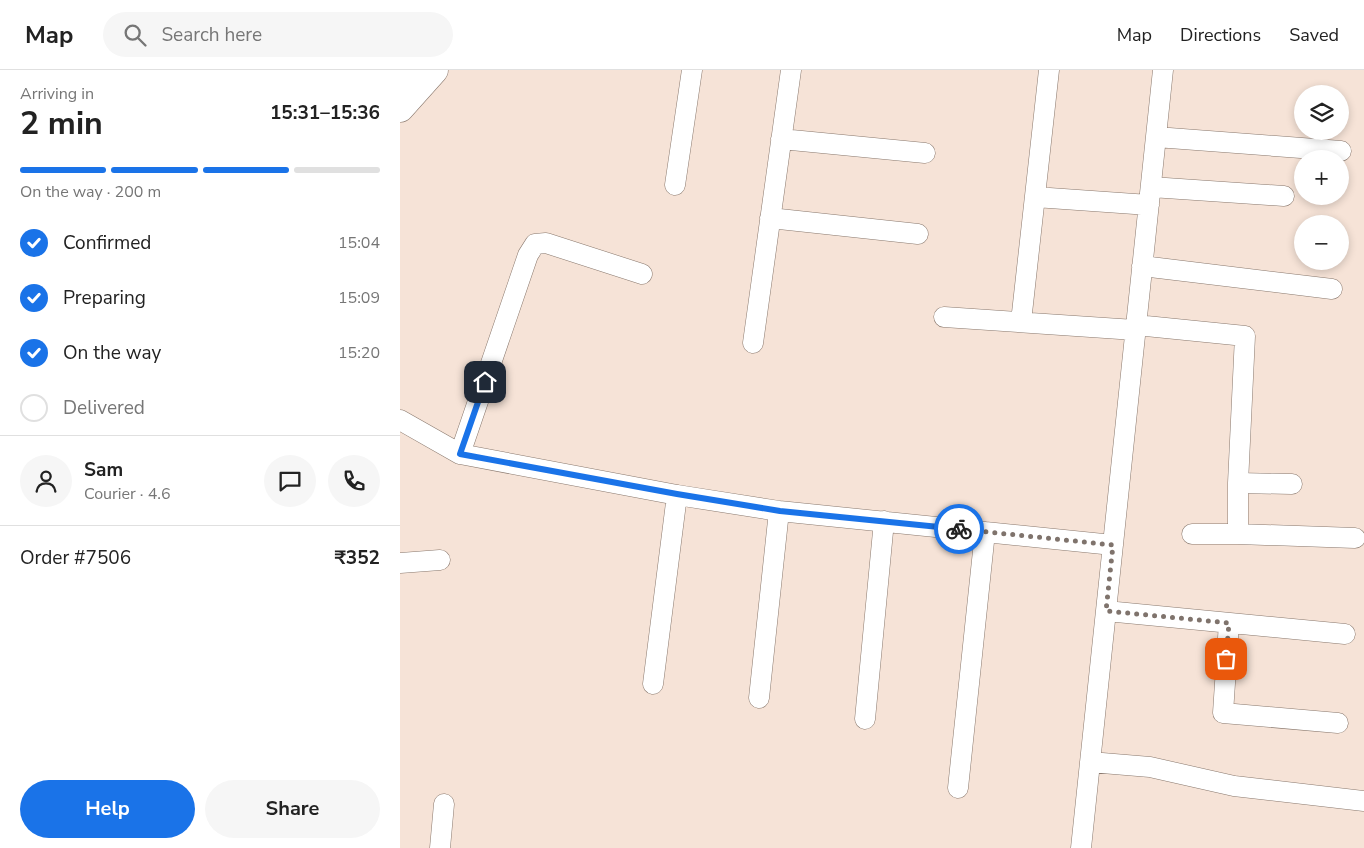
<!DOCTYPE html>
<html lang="en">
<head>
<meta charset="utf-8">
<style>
	:root { --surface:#fff; --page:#f6f6f6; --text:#222; --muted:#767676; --line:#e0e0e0; --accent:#1a73e8 }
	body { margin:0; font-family:"Nunito Sans",sans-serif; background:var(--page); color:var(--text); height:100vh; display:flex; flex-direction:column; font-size:19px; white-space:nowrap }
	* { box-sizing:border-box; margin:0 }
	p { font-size:16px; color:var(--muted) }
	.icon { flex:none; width:28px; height:28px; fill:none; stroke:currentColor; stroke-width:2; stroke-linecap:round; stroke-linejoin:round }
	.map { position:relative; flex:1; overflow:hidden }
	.side { display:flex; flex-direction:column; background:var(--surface); width:400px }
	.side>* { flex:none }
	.buttons { position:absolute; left:894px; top:15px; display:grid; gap:10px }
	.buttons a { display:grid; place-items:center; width:55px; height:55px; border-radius:50%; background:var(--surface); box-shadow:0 2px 8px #0003; font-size:25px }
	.pin { position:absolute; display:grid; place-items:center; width:42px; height:42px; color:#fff; margin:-21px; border-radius:10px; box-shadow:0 2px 8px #0006 }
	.courier { position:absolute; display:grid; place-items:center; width:50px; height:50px; margin:-25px; border:4px solid #1a73e8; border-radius:50%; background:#fff; color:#222; box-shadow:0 1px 6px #0007 }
	.head em { font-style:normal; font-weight:700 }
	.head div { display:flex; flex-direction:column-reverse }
	.head { display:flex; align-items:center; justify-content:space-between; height:85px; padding:0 20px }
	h1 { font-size:32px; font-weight:700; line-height:38px }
	.bar { display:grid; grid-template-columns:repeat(4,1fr); gap:8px 5px; align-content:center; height:60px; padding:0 20px }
	.bar i { height:6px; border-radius:4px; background:var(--line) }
	.bar .on { background:var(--accent) }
	.bar p { grid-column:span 4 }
	.line { display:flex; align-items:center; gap:12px; padding:0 20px; border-top:1px solid var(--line) }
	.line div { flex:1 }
	.round { display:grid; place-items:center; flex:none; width:52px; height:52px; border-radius:26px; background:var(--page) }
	ol { padding:0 20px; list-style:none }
	li { display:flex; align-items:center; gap:15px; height:55px }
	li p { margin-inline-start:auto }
	li .icon { padding:5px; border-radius:50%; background:var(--accent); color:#fff; stroke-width:4 }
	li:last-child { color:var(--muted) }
	li i { width:28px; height:28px; border:2px solid var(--line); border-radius:50% }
	.primary-button { display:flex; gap:10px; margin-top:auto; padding:10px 20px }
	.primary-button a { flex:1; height:58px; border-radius:30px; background:var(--accent); color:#fff; font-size:20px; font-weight:700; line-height:58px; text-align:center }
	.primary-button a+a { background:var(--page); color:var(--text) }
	header { display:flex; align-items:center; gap:30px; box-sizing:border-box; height:70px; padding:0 25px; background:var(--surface); border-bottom:1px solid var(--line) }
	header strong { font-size:24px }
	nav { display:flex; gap:28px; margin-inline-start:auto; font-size:18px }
	.search { width:350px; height:45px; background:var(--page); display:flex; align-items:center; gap:12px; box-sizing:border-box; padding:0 18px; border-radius:28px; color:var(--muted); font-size:19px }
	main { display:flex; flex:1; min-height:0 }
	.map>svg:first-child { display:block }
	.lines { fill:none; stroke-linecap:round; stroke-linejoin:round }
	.street-casing { stroke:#89786d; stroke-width:21 }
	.secondary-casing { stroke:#89786d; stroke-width:29 }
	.primary-casing { stroke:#89786d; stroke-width:29 }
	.street { stroke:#fff; stroke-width:20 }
	.secondary { stroke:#fff; stroke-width:28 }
	.primary { stroke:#fff; stroke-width:28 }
	.done { stroke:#7f736c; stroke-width:5; stroke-dasharray:0 9 }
	.route { stroke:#1a73e8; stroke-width:6 }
</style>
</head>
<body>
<header>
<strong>Map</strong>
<div class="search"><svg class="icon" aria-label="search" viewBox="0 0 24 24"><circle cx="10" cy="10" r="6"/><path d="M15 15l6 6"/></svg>Search here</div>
<nav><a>Map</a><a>Directions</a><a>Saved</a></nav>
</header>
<main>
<section class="side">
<div class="head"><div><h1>2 min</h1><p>Arriving in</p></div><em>15:31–15:36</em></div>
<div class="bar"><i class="on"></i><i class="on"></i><i class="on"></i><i></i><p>On the way · 200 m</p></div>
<ol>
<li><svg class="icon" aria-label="check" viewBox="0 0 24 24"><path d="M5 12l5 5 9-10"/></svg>Confirmed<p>15:04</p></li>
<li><svg class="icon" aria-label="check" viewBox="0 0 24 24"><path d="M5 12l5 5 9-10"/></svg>Preparing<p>15:09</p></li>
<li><svg class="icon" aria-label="check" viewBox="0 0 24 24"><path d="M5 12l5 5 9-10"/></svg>On the way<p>15:20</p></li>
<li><i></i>Delivered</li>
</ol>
<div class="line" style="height:90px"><a class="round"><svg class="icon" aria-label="person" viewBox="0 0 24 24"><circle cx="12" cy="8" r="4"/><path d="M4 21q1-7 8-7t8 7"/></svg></a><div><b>Sam</b><p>Courier · 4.6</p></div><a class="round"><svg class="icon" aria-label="chat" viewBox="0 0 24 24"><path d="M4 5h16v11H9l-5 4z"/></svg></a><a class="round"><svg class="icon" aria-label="phone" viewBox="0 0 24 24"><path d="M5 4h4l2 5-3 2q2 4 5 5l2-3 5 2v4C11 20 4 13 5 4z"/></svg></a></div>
<div class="line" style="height:65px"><div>Order #7506</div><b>₹352</b></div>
<div class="primary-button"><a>Help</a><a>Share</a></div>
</section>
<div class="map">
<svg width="964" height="778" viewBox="0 0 964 778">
	<rect width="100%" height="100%" fill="#f6e3d7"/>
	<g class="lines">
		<g class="street-casing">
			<path id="street" d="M756 67 941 81
				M381 69 525 83
				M275 115 292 0
				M751 117 884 126
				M635 127 749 135
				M370 148 518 164
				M742 196 932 219
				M544 247 735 260
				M621 252 649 0
				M736 255 845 266 838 413 892 414
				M353 273 391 0
				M0 350 60 384 277 425 379 441 713 475
				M60 384 128 185 135 174 146 173 242 204
				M838 413V464
				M792 464H838L955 468
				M0 493 40 490
				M706 541 945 564
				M829 553 823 643 938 653
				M253 614 277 425
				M359 628 379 441
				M465 649 484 451
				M690 692 750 697 834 716 964 731
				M558 718 585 462
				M40 778 44 734
				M681 778 763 0"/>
		</g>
		<g class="secondary-casing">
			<path id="secondary" d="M0 38 34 0"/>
		</g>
		<g class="primary-casing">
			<path id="primary" d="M0 14 12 0"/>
		</g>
		<use href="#street" class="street"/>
		<use href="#secondary" class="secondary"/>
		<use href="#primary" class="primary"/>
	</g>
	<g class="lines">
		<path class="done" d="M559 459 713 475 706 541 829 553 826 589"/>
		<path class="route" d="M85 312 60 384 277 424 380 441 559 459"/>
	</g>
</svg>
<div class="buttons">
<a><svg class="icon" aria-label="layers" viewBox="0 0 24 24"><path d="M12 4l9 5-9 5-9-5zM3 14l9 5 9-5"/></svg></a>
<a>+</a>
<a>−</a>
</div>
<div class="pin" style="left:826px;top:589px;background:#ea580c"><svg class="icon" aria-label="bag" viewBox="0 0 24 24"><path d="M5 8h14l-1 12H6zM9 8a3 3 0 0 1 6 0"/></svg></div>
<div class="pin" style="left:85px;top:312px;background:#1f2937"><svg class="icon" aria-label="home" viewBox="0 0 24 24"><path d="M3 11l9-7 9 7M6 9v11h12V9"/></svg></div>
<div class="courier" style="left:559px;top:459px"><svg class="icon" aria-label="bike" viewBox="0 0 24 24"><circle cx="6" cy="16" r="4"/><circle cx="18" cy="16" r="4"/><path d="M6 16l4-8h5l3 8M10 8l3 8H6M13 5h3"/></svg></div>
</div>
</main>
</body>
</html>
